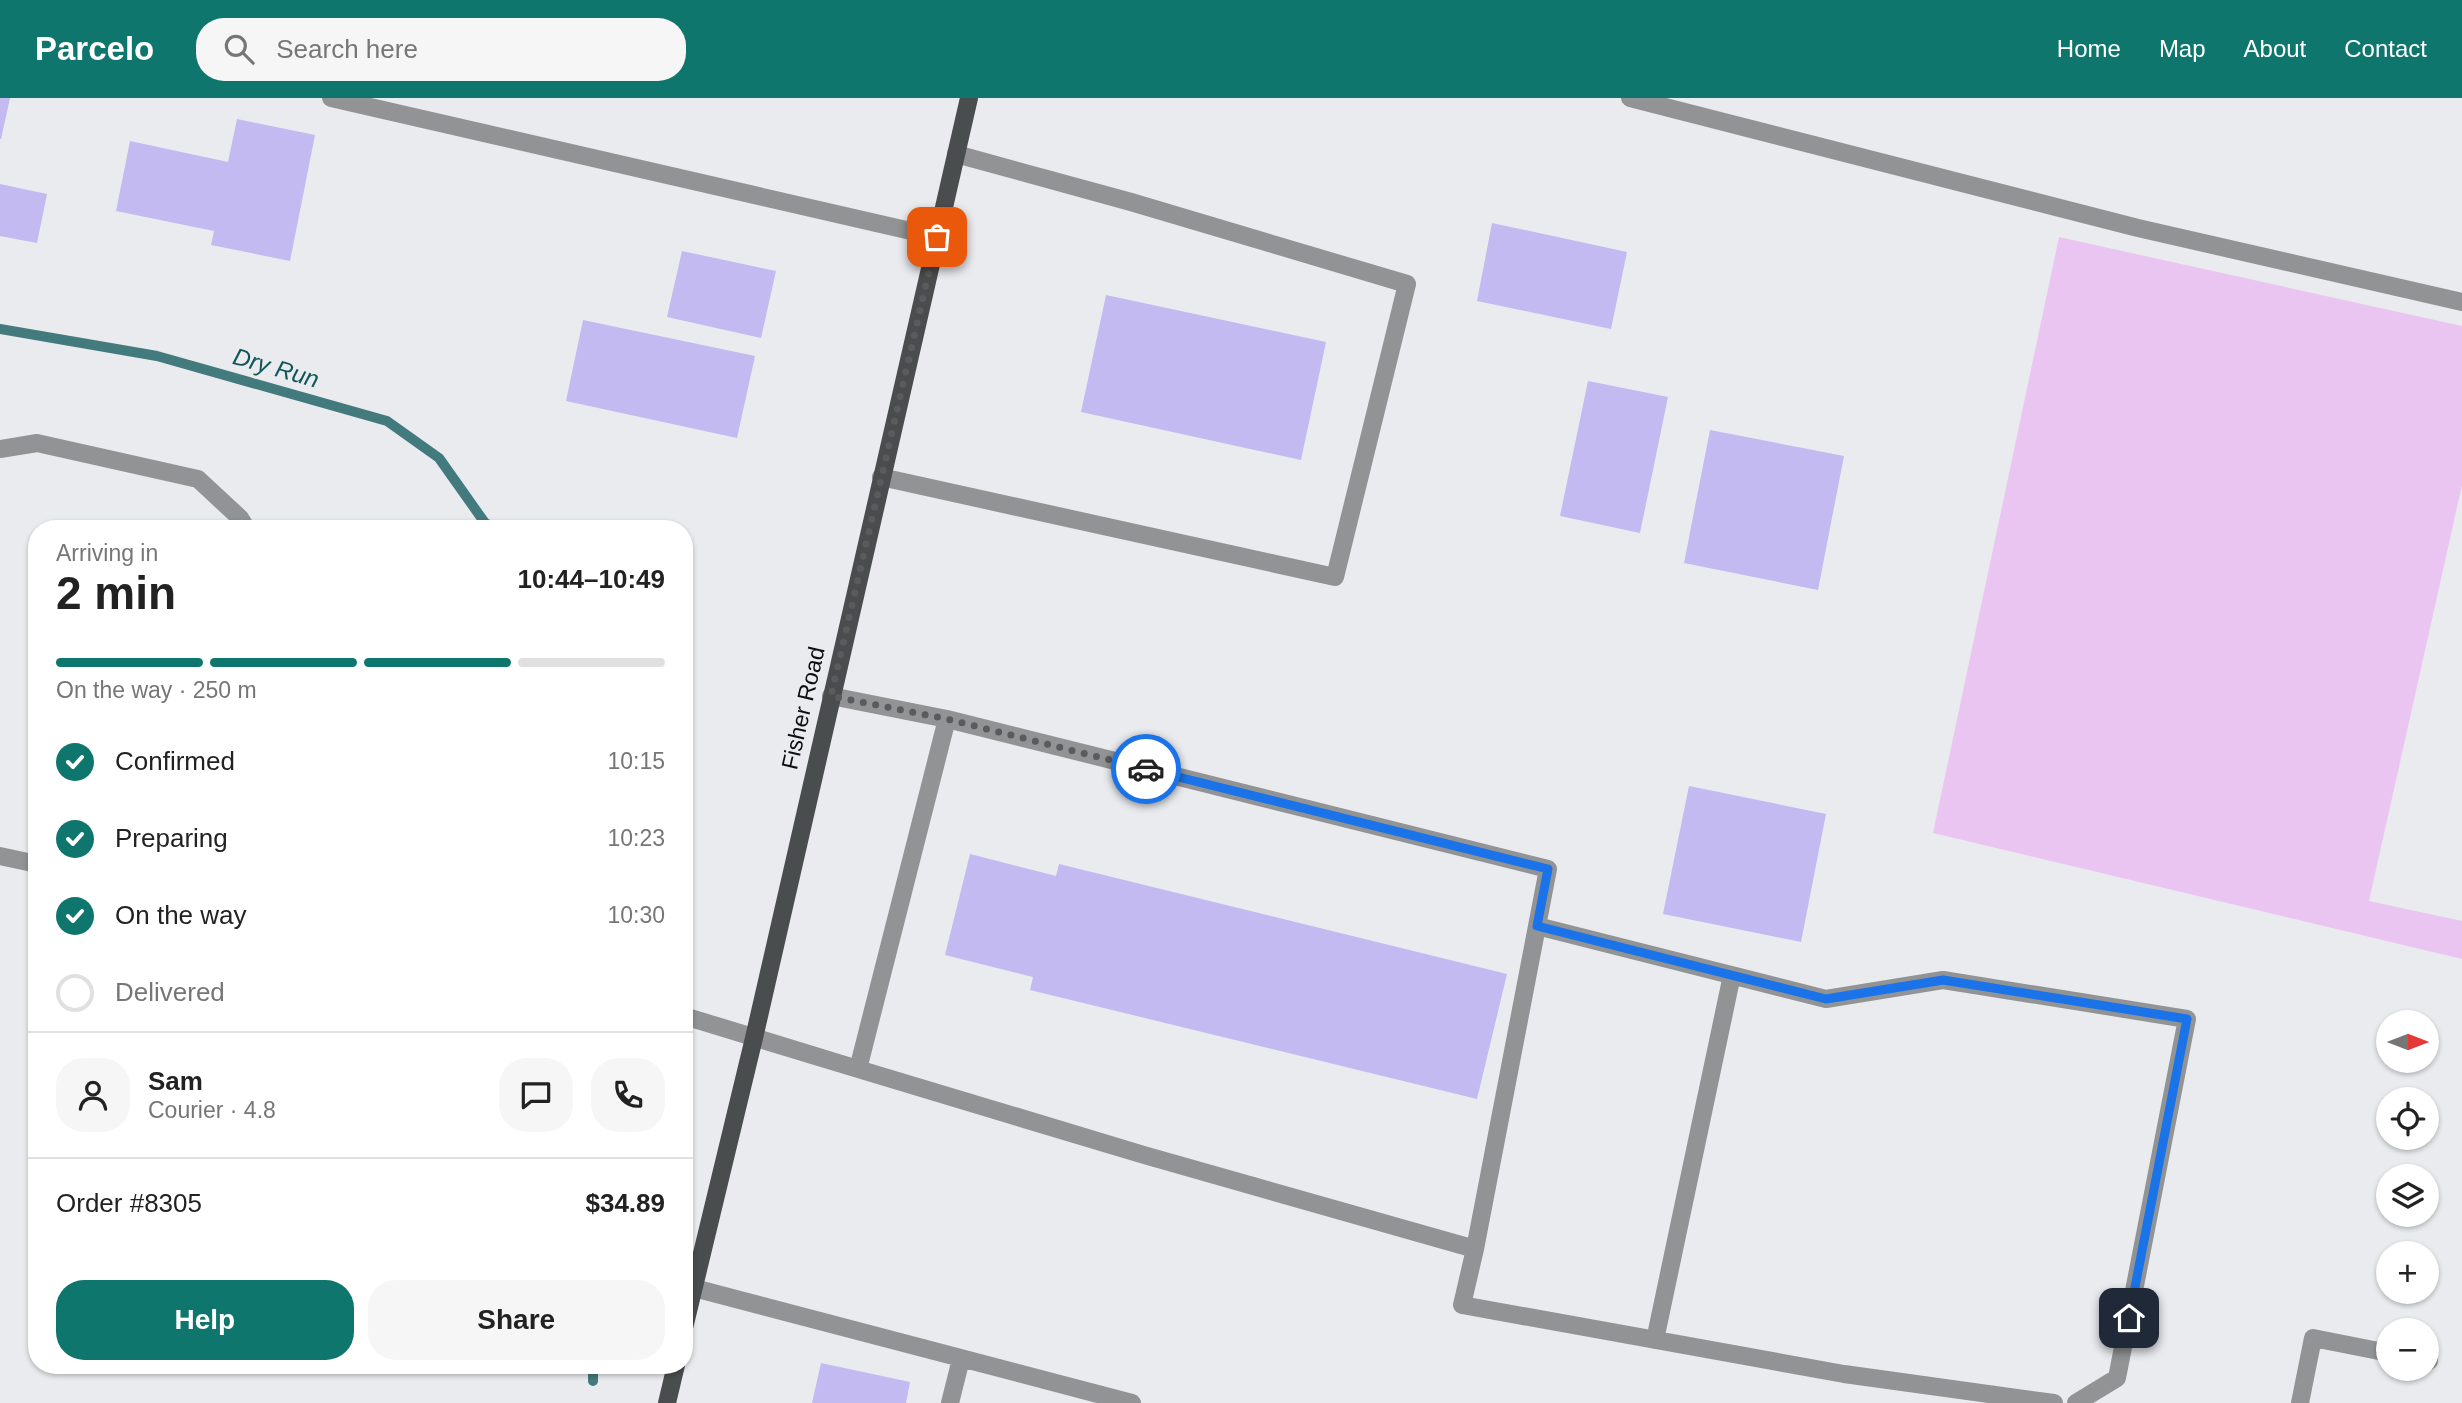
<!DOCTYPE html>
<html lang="en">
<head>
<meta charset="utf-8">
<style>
	:root { --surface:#fff; --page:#f6f6f6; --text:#222; --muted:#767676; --line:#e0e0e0; --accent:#0f766e }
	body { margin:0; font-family:Arial,sans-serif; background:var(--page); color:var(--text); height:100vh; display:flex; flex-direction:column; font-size:26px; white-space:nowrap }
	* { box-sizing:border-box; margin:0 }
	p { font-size:23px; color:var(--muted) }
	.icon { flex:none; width:38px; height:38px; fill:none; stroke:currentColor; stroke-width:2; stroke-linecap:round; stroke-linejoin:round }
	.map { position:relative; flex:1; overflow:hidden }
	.side { position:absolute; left:28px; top:422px; width:665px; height:854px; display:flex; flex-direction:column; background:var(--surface); border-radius:28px; box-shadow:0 2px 5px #0004 }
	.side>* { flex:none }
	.needle { width:46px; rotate:90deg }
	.buttons { position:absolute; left:2376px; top:912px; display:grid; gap:14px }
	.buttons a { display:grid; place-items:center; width:63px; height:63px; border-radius:50%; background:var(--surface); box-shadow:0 2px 5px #0004; font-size:35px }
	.pin { position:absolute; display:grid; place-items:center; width:60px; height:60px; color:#fff; margin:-30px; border-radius:14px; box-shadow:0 4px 10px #0006 }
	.courier { position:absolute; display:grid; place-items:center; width:70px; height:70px; margin:-35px; border:5px solid #1a73e8; border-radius:50%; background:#fff; color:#222; box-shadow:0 2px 9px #0007 }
	.summary em { font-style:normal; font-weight:800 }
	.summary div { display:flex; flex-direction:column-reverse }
	.summary { display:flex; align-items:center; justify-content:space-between; height:119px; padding:0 28px }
	h1 { font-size:46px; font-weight:800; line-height:52px }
	.bar { display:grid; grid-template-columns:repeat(4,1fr); gap:10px 7px; align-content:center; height:84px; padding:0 28px }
	.bar i { height:9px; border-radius:5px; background:var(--line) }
	.bar .selected { background:var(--accent) }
	.bar p { grid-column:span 4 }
	.line { display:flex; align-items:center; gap:18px; padding:0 28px; border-top:2px solid var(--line) }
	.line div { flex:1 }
	.round { display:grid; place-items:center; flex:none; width:74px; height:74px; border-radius:28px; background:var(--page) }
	ol { padding:0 28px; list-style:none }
	li { display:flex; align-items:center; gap:21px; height:77px }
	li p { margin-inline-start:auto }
	li .icon { padding:7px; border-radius:50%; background:var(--accent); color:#fff; stroke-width:4 }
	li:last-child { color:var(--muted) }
	li i { width:38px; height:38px; border:4px solid var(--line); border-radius:50% }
	.button { display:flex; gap:14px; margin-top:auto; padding:14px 28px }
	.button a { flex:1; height:80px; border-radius:28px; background:var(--accent); color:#fff; font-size:28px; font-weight:800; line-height:80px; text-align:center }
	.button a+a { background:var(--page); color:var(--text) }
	header { display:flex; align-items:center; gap:42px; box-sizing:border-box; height:98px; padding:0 35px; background:var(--accent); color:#fff }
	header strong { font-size:33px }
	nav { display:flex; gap:38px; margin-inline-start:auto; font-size:24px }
	.search { width:490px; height:63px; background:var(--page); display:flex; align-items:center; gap:18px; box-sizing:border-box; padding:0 24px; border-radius:28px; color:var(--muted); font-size:26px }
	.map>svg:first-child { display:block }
	.green { fill:#ebc5f1 }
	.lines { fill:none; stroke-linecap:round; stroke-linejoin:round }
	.stream { stroke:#437a7d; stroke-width:10 }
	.building { fill:#c2baf1 }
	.minor { stroke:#919394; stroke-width:18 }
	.major { stroke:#4a4d4e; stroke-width:18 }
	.done { stroke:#5a5b5d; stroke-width:7; stroke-dasharray:0 12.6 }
	.route { stroke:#1a73e8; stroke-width:9 }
	.labels { text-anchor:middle; stroke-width:6; stroke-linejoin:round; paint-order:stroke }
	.street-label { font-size:23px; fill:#0d0e0f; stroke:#e9ebef }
	.water-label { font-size:24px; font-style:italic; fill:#105558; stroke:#e9ebef }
</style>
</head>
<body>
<header>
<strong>Parcelo</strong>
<div class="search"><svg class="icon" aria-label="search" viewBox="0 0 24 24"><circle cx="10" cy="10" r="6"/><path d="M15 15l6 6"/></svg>Search here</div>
<nav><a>Home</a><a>Map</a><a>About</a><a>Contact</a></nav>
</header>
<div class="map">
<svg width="2462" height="1305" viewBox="0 0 2462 1305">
	<rect width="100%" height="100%" fill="#e9ebef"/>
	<path class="green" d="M2059 139 2462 228V387L2369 803 2462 823V861L1933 735Z"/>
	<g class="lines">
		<path class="stream" d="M0 231 157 258 387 323 439 360 485 425 496 430
			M593 1267V1283"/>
	</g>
	<path class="building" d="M0 0H10L1 41H0Z
		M237 21 315 37 290 163 211 147 214 133 116 113 130 43 228 64Z
		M0 86 47 96 37 145 0 138Z
		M1492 125 1627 154 1611 231 1477 203Z
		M682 153 776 173 761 240 667 219Z
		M1106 197 1326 244 1301 362 1081 314Z
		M583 222 755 258 737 340 566 303Z
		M1588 283 1668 299 1640 435 1560 418Z
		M1710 332 1844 358 1818 492 1684 465Z
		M1689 688 1826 716 1801 844 1663 816Z
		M970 756 1056 778 1059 766 1507 876 1477 1001 1030 892 1033 879 945 857Z
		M821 1265 910 1284 906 1305H812Z"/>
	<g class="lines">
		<path class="minor" d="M331 0 937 139
			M1630 0 2138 130 2462 204
			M0 351 37 345 198 381 240 420 246 430
			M881 379 1335 479 1407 186 1131 104 956 56
			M0 758 37 766
			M1537 828 1826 901 1943 882 2187 921 2117 1280 2076 1305
			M684 918 858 971 947 621 831 598
			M858 971 1144 1057 1475 1151 1548 771 947 621
			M1475 1151 1462 1207 1844 1276 2054 1305
			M694 1190 1132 1305
			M1655 1242 1732 877
			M2427 1263H2429
			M950 1305 961 1261
			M2300 1305 2313 1240 2389 1255"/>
		<path class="major" d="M684 1230 754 940 969 0
			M667 1305 676 1267"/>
	</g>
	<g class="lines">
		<path class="done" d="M937 139 831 598 947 621 1146 671"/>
		<path class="route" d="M1146 671 1548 771 1537 828 1826 901 1943 882 2187 921 2129 1220"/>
	</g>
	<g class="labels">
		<g class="street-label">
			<text transform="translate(803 610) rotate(-77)" y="8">Fisher Road</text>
		</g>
		<g class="water-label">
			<text transform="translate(276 270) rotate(16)" y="8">Dry Run</text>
		</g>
	</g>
</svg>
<div class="buttons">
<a><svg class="needle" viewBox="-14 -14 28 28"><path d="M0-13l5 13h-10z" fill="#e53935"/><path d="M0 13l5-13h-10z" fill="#767676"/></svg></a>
<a><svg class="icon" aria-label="locate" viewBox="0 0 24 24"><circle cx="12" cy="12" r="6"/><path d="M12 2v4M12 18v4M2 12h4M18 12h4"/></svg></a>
<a><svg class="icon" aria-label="layers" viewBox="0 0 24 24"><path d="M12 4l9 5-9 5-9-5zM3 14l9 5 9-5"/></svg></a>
<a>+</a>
<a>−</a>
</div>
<div class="pin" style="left:937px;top:139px;background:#ea580c"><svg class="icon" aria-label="bag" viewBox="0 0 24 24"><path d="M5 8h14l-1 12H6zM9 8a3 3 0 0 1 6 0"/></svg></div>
<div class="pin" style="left:2129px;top:1220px;background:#1f2937"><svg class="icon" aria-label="home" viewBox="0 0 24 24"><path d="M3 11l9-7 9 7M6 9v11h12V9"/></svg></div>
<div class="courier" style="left:1146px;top:671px"><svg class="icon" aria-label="car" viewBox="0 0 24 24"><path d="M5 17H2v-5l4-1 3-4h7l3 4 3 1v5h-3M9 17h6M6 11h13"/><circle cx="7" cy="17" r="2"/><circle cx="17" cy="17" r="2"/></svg></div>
<section class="side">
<div class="summary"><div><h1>2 min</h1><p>Arriving in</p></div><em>10:44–10:49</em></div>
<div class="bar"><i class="selected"></i><i class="selected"></i><i class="selected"></i><i></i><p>On the way · 250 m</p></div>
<ol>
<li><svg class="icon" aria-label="check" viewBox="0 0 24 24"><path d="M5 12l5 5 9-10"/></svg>Confirmed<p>10:15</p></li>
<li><svg class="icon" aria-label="check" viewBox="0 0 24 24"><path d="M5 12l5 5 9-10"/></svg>Preparing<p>10:23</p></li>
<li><svg class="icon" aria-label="check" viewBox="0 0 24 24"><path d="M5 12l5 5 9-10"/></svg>On the way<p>10:30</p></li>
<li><i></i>Delivered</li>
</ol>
<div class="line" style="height:126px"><a class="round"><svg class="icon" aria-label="person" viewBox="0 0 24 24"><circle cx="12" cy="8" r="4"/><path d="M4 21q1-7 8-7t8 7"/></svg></a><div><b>Sam</b><p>Courier · 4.8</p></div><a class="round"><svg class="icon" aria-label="chat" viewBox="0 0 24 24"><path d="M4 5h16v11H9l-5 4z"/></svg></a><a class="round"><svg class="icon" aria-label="phone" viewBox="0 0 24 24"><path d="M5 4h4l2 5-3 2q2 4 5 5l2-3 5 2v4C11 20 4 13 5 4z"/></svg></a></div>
<div class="line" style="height:91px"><div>Order #8305</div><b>$34.89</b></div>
<div class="button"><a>Help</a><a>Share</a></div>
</section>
</div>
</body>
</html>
